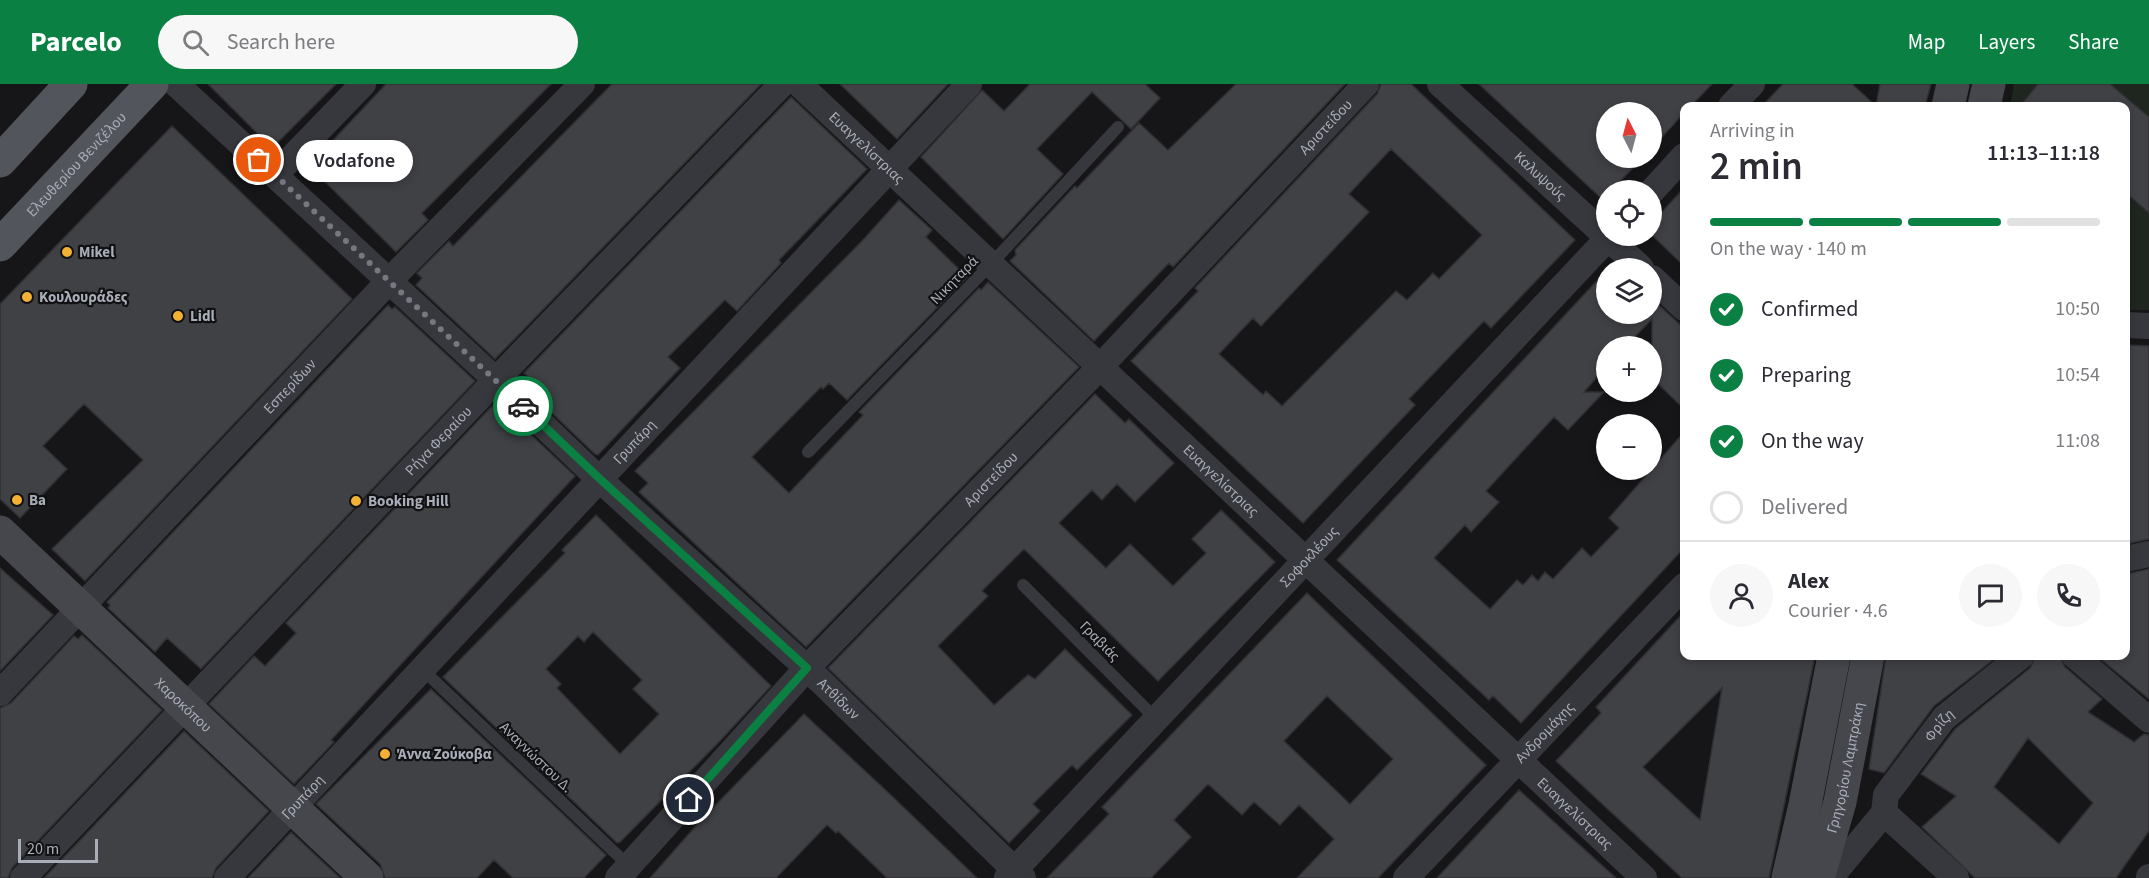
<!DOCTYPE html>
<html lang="en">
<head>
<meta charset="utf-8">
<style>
	:root { --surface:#fff; --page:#f7f7f7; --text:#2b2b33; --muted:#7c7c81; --line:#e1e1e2; --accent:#0b8043 }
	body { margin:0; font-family:"Source Sans 3",sans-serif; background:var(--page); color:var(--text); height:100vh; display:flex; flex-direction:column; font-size:22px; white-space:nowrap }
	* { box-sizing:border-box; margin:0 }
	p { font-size:20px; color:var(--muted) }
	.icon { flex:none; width:33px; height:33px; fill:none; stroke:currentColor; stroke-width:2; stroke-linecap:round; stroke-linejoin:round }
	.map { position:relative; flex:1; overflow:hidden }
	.drawer { position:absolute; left:1680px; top:18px; width:450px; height:558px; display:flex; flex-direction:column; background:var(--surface); border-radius:12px; box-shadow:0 3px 9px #0003 }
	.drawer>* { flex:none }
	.needle { width:39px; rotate:354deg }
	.buttons { position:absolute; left:1596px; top:18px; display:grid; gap:12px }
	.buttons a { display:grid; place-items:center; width:66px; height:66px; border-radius:50%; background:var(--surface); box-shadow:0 3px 9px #0003; font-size:30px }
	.scale { position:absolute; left:18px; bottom:15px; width:80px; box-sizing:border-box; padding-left:6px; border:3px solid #a8adb8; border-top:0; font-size:16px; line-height:21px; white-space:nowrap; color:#a8adb8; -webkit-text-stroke:4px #111113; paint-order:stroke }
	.pin { position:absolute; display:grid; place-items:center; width:51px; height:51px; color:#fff; margin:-26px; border:3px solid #fff; border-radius:50%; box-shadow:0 2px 6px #0007 }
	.courier { position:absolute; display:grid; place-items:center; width:60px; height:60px; margin:-30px; border:4px solid #0b8043; border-radius:50%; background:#fff; color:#222; box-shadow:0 2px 8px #0007 }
	.bubble { position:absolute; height:42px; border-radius:21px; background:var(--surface); box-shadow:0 3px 9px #0003; font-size:20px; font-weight:600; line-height:42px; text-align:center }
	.summary em { font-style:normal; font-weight:600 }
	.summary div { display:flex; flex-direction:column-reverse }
	.summary { display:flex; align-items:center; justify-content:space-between; height:102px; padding:0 30px }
	h1 { font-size:39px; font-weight:600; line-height:45px }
	.bar { display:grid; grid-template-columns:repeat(4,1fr); gap:9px 6px; align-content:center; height:72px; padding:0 30px }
	.bar i { height:8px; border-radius:4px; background:var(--line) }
	.bar .on { background:var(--accent) }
	.bar p { grid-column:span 4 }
	.line { display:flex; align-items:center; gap:15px; padding:0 30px; border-top:2px solid var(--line) }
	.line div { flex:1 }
	.round { display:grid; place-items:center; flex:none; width:63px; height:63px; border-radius:32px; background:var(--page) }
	ol { padding:0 30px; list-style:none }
	li { display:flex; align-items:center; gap:18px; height:66px }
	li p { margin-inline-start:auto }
	li .icon { padding:6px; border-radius:50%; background:var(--accent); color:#fff; stroke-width:4 }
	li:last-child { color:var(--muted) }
	li i { width:33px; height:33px; border:3px solid var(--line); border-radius:50% }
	header { display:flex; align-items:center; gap:36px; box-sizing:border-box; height:84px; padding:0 30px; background:var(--accent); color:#fff }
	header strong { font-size:28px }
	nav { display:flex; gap:33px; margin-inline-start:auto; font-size:21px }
	.search { width:420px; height:54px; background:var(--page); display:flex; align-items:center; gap:15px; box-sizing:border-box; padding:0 21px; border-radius:33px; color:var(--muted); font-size:22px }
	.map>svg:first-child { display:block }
	.green { fill:#1e261f }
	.building { fill:#404145; stroke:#303034; stroke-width:1.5; fill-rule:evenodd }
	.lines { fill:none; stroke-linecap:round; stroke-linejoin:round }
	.lane { stroke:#37383d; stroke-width:12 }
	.street { stroke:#37383d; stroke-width:26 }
	.secondary { stroke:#45474d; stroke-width:33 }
	.primary { stroke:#53555c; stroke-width:33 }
	.done { stroke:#757880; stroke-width:6; stroke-dasharray:0 10.8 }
	.route { stroke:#0b8043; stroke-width:8 }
	.poi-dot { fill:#f2b134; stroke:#111113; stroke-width:2 }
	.labels { text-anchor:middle; stroke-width:4.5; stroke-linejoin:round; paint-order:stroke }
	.street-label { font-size:15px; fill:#a8adb8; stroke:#111113 }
	.poi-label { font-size:15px; font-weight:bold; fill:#a8adb8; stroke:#111113; text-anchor:start }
</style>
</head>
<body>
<header>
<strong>Parcelo</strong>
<div class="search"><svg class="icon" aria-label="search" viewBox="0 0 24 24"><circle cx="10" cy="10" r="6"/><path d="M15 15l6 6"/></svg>Search here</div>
<nav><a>Map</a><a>Layers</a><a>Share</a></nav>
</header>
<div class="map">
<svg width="2149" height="794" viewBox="0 0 2149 794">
	<rect width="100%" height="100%" fill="#161618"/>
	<path class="green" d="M2014 0H2149V226H2126V22H2010Z"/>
	<path class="building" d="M208 0H336L272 64Z
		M386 0H551L422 129 428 136 396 168 309 82Z
		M612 0H761L495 275 416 201 422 194 417 189 449 157 453 162Z
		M840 0H948L897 55Z
		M1030 0H1145L1160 14 1131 45 1092 8 1037 65 1063 90 1003 155 921 73 982 6 1004 27Z
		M1236 0H1345L1173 183 1169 179 1094 257 1010 177 1016 171 1015 166 1075 102 1077 104 1139 39 1168 66Z
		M1381 0H1411L1575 156 1491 244 1484 237 1409 315 1415 321 1303 439 1131 277 1198 207 1195 204 1377 10ZM1391 65 1482 151 1439 195 1433 189 1407 216 1396 207 1282 322 1266 307 1263 311 1219 270 1253 234 1261 242 1369 128 1349 110Z
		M1479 0H1712L1691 22H1684V29L1652 64V28H1606V74H1643L1611 106H1606L1603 116Z
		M1783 0H1852L1876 22H1762Z
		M1880 0H1931L1925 22H1876Z
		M2038 0H2110L2149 33V129L2126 109V22H2020Z
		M791 13 867 85 779 176 781 179 737 227 725 216 668 273 680 284 598 371 595 370 531 309 538 302 524 289Z
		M172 42 352 215 85 497 52 465 143 376 84 320 43 362 67 385 20 434 0 415V220Z
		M1684 104V182L1652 151V139Z
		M899 116 932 146 926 153 967 193 847 316 829 299 823 305 821 303 752 373 789 409 863 331 859 328 979 204 981 206 988 198 1079 283 806 563 639 408 648 399 635 387 862 157Z
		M1606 187V230H1652V215L1684 244V325L1652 294V235L1626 262H1606V283L1584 308H1604L1568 346 1554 333 1486 407 1499 418 1471 448 1465 441 1434 474 1490 525 1517 496 1523 501 1532 491 1538 497 1545 488 1553 495 1582 464 1591 473 1619 444 1609 434 1684 348V464L1521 639 1493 612 1489 616 1337 476Z
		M388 221 392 225 395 223 475 297 201 585 167 554 155 568 108 524 110 521 107 518Z
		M2126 261 2149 262V455L2126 460Z
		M1095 310 1125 339 1129 335 1174 379 1135 418 1117 400 1102 416 1092 406 1059 439 1106 484 1130 460 1173 502 1206 469 1192 455 1221 426 1275 478 1158 597 1024 465 982 507 988 512 938 562 994 621 1028 591 1035 595 1065 565 1132 631 1077 686 1072 681 1033 720 1040 727 1009 759 828 584Z
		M492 322 506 335 510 331 575 392 331 656 334 658 294 700 209 620 254 572 265 582 296 549 286 539Z
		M596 431 771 602 719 658 620 758 617 759 443 593 565 469 562 466ZM593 548 642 596 633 605 659 630 620 670 557 604 561 600 546 585 578 552 584 558Z
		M0 484 53 531 0 587Z
		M2149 485V615L2097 572H2126V490Z
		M1307 509 1486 681 1378 794H1297L1334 755 1299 721 1280 741 1254 718 1242 731 1208 700 1174 736 1191 753 1151 794H1047L1109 730 1102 723ZM1327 612 1393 675 1350 720 1284 657Z
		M1684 528V572H1815L1769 794H1682L1556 677 1601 629 1596 623ZM1722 604 1700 736 1643 683Z
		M82 551 162 626 12 784 8 794H0V624L11 619 74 552 78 555Z
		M1886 572H1998L1934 622 1884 689 1869 685Z
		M2036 572H2060L2065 583 2102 615 2088 628 2134 658 2144 650 2149 651V747L2116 794H1975L1922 743 1956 712 1921 690 1955 645 2030 584ZM2028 654 2093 719 2059 760 1994 703Z
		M431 605 606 771 584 794H513L494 776 477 794H385L380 780 316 720Z
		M804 630 894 714 977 794H887L838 747 836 749 827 741 776 794H650L702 735Z
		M184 647 269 727 216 784 212 794H44Z
		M1519 706 1553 737 1616 794H1437Z
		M291 748 340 794H248Z"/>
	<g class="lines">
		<path class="lane" d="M808 368 991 180 1118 43
			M1023 501 1156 635
			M422 585 629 782"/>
		<g class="street">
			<path id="s1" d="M176 0 496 296 599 395 807 584 1023 794"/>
			<path id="s2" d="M799 0 1644 794"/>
			<path id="s3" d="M1440 0 1641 184"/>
			<path d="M1731 22 1752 0"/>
			<path d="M275 91 363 0"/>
			<path d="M1652 107 1684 72"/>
			<path d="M1652 194 1684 224"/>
			<path d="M2126 241 2149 242"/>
			<path d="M2126 475 2149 470"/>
			<path d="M2075 572 2149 636"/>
			<path id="s4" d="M0 609 389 197 582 0"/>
			<path id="s5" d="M1884 729 1886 711 1944 634 2021 572"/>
			<path d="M1884 729 1956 794"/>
			<path id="s6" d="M23 794 496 296 782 0"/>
			<path id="s7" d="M227 794 969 0"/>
			<path id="s8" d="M618 794 807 584 1100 283 1366 0"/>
			<path id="s9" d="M1007 794 1610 152"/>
			<path id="s10" d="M1406 794 1684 502"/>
			<path d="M1830 794 1884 729"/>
			<path d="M2149 794V793"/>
		</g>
		<g class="secondary">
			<path d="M1948 22 1953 0"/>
			<path d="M1984 22 1989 0"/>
			<path id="s11" d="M0 448 367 794"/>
			<path d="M1788 794 1805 721 1834 572"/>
			<path id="s12" d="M1818 794 1840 718 1868 572"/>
		</g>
		<g class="primary">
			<path d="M0 77 71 0"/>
			<path id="s13" d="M0 161 152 0"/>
		</g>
	</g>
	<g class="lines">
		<path class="done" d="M259 76 523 322"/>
		<path class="route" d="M523 322 600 395 807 584 689 716"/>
	</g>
	<g class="poi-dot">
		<circle cx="67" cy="168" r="6"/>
		<circle cx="27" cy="213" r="6"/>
		<circle cx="178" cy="232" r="6"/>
		<circle cx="17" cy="416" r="6"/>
		<circle cx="356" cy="417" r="6"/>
		<circle cx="385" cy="670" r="6"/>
	</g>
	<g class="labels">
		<g class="street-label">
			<text dy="5" stroke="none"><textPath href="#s8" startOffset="1032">Αριστείδου</textPath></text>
			<text dy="5" stroke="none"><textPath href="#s2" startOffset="93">Ευαγγελίστριας</textPath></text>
			<text dy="5" stroke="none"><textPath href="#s13" startOffset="111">Ελευθερίου Βενιζέλου</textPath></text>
			<text dy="5" stroke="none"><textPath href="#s3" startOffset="136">Καλυψούς</textPath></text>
			<text transform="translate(954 196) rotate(-46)" y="5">Νικηταρά</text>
			<text dy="5" stroke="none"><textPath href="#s4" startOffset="422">Εσπερίδων</textPath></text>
			<text dy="5" stroke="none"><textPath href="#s6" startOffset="603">Ρήγα Φεραίου</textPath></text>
			<text dy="5" stroke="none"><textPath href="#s7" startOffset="597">Γρυπάρη</textPath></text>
			<text dy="5" stroke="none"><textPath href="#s8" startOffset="546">Αριστείδου</textPath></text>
			<text dy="5" stroke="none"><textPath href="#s2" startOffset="579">Ευαγγελίστριας</textPath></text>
			<text dy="5" stroke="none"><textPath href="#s9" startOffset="441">Σοφοκλέους</textPath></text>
			<text transform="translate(1100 557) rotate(45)" y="5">Γραβιάς</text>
			<text dy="5" stroke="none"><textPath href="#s1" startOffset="904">Ατθίδων</textPath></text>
			<text dy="5" stroke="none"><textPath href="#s11" startOffset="252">Χαροκόπου</textPath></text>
			<text dy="5" stroke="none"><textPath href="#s5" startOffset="106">Φρίζη</textPath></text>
			<text dy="5" stroke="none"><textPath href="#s10" startOffset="201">Ανδρομάχης</textPath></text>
			<text transform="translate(536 673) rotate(44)" y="5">Αναγνώστου Δ.</text>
			<text dy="5" stroke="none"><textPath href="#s12" startOffset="114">Γρηγορίου Λαμπράκη</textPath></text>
			<text dy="5" stroke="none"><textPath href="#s7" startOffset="111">Γρυπάρη</textPath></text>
			<text dy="5" stroke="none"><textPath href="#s2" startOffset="1065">Ευαγγελίστριας</textPath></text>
		</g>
		<g class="poi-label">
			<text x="79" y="173">Mikel</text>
			<text x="39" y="218">Κουλουράδες</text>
			<text x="190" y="237">Lidl</text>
			<text x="29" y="421">Ba</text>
			<text x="368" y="422">Booking Hill</text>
			<text x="397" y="675">Άννα Ζούκοβα</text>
		</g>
	</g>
</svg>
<div class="buttons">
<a><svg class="needle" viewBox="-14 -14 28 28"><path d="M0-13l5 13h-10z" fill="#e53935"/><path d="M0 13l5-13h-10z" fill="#7c7c81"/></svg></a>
<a><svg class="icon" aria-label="locate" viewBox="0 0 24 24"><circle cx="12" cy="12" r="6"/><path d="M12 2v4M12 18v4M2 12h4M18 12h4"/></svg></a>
<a><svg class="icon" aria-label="layers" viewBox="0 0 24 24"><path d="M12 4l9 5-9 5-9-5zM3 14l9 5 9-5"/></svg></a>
<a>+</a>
<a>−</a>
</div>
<div class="scale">20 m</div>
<div class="pin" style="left:259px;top:76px;background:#ea580c"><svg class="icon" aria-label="bag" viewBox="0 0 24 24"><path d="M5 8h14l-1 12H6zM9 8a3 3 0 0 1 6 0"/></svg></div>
<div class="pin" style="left:689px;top:716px;background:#1f2937"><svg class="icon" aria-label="home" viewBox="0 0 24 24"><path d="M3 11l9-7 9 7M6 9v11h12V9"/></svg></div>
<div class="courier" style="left:523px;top:322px"><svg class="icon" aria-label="car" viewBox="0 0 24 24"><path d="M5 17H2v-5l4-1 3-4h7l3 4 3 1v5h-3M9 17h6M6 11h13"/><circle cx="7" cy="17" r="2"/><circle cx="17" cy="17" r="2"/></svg></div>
<div class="bubble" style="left:296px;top:56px;width:117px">Vodafone</div>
<section class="drawer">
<div class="summary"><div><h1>2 min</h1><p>Arriving in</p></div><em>11:13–11:18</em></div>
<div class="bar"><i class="on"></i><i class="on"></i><i class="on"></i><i></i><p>On the way · 140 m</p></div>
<ol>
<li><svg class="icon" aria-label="check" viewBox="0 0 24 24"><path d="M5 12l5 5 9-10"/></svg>Confirmed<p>10:50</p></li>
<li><svg class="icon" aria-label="check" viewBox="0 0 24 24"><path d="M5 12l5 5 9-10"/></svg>Preparing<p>10:54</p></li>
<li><svg class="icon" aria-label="check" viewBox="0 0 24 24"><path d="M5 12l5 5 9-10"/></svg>On the way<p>11:08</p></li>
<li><i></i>Delivered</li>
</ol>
<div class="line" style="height:108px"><a class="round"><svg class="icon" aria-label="person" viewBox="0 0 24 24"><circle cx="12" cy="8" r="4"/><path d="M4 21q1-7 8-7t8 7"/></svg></a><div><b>Alex</b><p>Courier · 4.6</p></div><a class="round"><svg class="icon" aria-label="chat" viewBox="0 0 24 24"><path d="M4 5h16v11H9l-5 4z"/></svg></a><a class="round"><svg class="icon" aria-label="phone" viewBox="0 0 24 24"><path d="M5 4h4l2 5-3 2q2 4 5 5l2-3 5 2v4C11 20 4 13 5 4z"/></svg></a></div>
</section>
</div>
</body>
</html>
